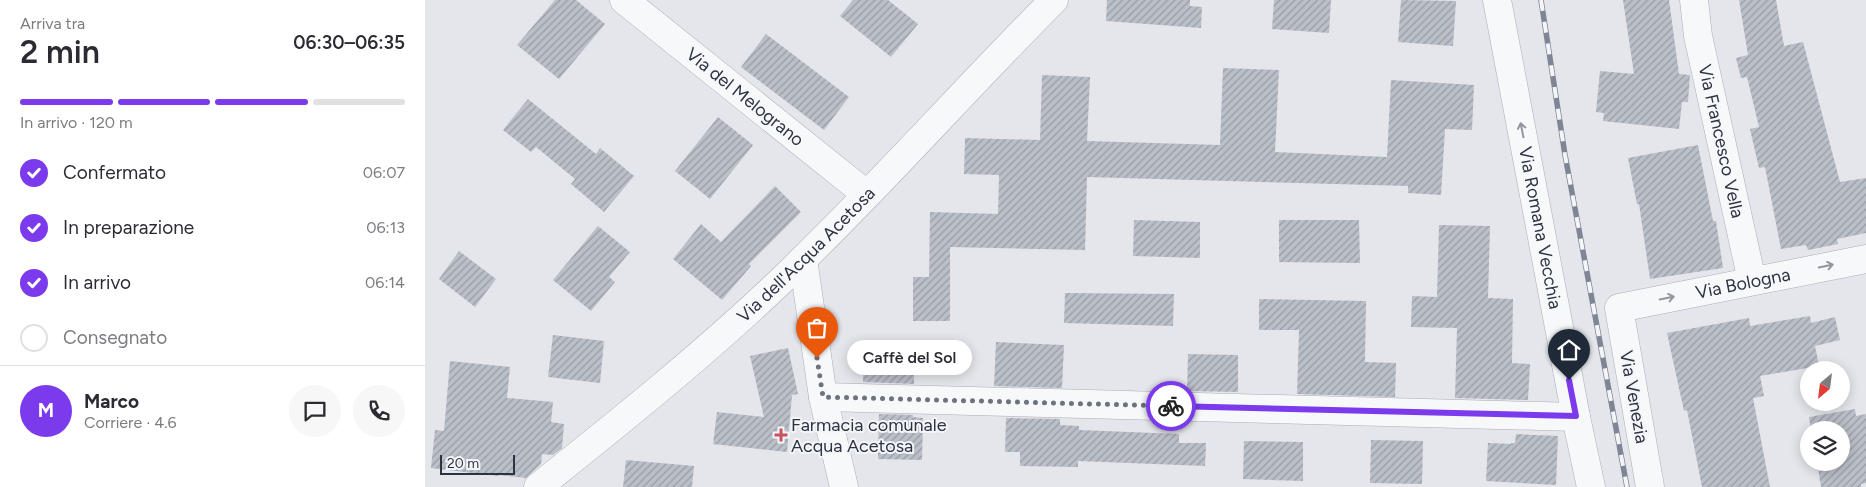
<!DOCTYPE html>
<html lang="it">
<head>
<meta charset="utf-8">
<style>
	:root { --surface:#fff; --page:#f7f7f7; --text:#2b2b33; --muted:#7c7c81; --line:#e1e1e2; --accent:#7c3aed }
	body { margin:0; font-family:Figtree,sans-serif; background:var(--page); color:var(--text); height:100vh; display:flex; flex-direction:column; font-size:19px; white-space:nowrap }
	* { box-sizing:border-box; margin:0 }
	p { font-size:16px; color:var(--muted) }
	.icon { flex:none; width:28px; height:28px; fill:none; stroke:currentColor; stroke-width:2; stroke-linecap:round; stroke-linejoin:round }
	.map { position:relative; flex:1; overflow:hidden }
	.sheet { display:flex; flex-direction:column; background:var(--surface); width:425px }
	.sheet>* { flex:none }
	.needle { width:32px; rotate:208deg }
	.controls { position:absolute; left:1375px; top:361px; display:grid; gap:10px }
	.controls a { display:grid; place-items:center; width:50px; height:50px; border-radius:50%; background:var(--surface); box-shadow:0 2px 12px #0003; font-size:25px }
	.scale { position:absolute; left:15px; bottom:12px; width:75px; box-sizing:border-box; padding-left:5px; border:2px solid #2c3343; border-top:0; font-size:14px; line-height:18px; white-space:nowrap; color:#2c3343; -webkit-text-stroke:4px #f4f5f8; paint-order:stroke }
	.pin { position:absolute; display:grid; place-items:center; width:42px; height:42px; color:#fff; margin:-51px -21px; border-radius:50% 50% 50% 0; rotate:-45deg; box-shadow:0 0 5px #0007 }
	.pin .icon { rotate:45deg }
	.courier { position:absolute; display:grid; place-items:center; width:50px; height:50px; margin:-25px; border:4px solid #7c3aed; border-radius:50%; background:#fff; color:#222; box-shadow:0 1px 6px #0007 }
	.bubble { position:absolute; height:35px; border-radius:18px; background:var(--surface); box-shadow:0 2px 12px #0003; font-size:16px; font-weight:600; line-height:35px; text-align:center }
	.overview em { font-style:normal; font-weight:600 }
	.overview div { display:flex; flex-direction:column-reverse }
	.overview { display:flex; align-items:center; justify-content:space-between; height:85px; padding:0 20px }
	h1 { font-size:32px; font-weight:600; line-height:38px }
	.bar { display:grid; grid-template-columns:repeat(4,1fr); gap:8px 5px; align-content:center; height:60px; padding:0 20px }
	.bar i { height:6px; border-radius:4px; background:var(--line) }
	.bar .current { background:var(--accent) }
	.bar p { grid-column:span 4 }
	.line { display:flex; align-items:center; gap:12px; padding:0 20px; border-top:1px solid var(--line) }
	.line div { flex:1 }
	.round { display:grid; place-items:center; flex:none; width:52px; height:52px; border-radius:26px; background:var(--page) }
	ol { padding:0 20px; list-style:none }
	li { display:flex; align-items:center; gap:15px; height:55px }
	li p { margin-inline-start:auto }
	li .icon { padding:5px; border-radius:50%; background:var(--accent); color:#fff; stroke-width:4 }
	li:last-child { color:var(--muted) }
	li i { width:28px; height:28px; border:2px solid var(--line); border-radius:50% }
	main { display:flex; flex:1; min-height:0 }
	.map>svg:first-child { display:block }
	.building { fill:url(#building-hatch) }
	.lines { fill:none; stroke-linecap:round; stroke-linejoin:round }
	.minor-casing { stroke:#a9adb5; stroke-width:29 }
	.minor { stroke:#f7f8fa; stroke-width:28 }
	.rail-casing { stroke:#7e8594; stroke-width:5.5 }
	.rail { stroke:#f4f5f8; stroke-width:4; stroke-dasharray:11; stroke-linecap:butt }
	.oneway { stroke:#92969e }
	.done { stroke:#6c727e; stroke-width:5; stroke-dasharray:0 9 }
	.route { stroke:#7c3aed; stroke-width:6 }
	.poi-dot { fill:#c9505c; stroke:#f4f5f8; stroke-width:2 }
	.labels { text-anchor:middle; stroke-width:4; stroke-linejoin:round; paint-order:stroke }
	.street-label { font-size:18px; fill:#2c3343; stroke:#f4f5f8 }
	.poi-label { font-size:18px; fill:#2c3343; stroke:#f4f5f8; text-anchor:start }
</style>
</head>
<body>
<main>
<section class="sheet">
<div class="overview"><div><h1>2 min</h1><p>Arriva tra</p></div><em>06:30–06:35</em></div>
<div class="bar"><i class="current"></i><i class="current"></i><i class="current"></i><i></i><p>In arrivo · 120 m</p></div>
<ol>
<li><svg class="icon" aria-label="check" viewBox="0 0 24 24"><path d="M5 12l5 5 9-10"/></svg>Confermato<p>06:07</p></li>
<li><svg class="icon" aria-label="check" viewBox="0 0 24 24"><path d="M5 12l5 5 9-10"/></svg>In preparazione<p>06:13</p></li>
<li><svg class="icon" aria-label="check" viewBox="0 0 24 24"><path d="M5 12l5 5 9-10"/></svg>In arrivo<p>06:14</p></li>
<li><i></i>Consegnato</li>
</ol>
<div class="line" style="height:90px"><b class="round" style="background:var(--accent);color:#fff">M</b><div><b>Marco</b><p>Corriere · 4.6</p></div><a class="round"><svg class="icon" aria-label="chat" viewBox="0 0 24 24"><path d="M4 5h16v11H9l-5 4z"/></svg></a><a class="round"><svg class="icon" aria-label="phone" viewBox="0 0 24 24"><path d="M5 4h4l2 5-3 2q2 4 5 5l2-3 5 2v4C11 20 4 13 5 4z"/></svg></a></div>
</section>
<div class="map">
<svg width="1441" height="487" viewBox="0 0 1441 487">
	<defs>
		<pattern id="building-hatch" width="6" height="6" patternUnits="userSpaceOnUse" patternTransform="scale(1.25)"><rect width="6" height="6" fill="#bbbfc8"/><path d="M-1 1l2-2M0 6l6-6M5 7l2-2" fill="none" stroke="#989ca4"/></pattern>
	</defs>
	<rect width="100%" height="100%" fill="#e4e6eb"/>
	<path class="building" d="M130 0H151L180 24 134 79 92 45Z
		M428 0H463L493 24 466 57 415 16Z
		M682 0H765V6L777 7 776 28 681 21Z
		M849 0H906L904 33 847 29Z
		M976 0 1031 1 1028 46 973 42Z
		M1198 0H1244L1254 74 1265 75 1263 102H1257L1254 129 1178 121 1179 113 1171 112 1175 71 1209 74Z
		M1314 0H1351L1359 46 1378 42 1415 182 1441 178V233L1412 239 1413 244 1383 250 1381 245 1356 249 1340 167 1334 168 1325 129 1334 127 1322 77 1316 78 1311 58 1323 55Z
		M341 34 424 97 399 130 316 67Z
		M798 68 854 70 850 152 962 157 966 80 1049 85 1047 130 1020 129 1016 195 983 193V186L662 177 660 250 525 247V321H488V277H504L505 212 573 214 574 175 539 174 540 138 615 140 617 75 665 77 662 141 795 145Z
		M103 99 171 154 175 148 209 176 179 212 146 184 150 179 111 147 106 152 78 130Z
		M293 117 328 145 285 199 250 171Z
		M1273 145 1288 221H1291L1298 268 1225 279 1214 204H1212L1203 158Z
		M350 186 376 212 324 264 326 266 297 300 248 259 276 224 296 242Z
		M709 220 775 222V258L708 256Z
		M854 220H934L935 263 854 262Z
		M1014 225 1065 226 1063 298 1088 299 1087 363 1105 364 1103 400 1030 398 1032 328 986 327 987 296 1012 297Z
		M173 226 205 252 184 277 190 282 166 311 128 280Z
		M34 251 71 279 50 307 14 279Z
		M640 293 749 294 748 326 639 323Z
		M834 299 941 301 940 362 971 363 970 397 872 394 874 330H834Z
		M1385 316 1386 323 1410 317 1415 340 1390 346 1394 366 1335 376 1339 396 1328 398 1345 487H1277L1262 410 1259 411 1242 333 1324 318 1325 326Z
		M128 335 179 341 175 383 123 377Z
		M571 342 639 345 637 388 569 386Z
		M363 348 373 394 367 395 362 452 288 444 292 412 339 417 325 356Z
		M439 349 489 350V384L438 382Z
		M763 354 813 355V392L762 391Z
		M25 361 85 367 82 398 128 402 126 422 139 424 137 448 128 455 117 454 116 464 101 478 74 475 73 476 6 468 10 430 19 431Z
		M1430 409 1431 416 1441 414V483L1436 484V487H1396L1392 462H1416V430H1386L1384 417Z
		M454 414 488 415V417L498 418 497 460 453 459Z
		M581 418 635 419V425L654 426V430L754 434V443H781L780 466 653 461V467L595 466V452H580Z
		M1091 434 1133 436 1131 485 1061 481 1063 443 1086 444V443H1090Z
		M946 440 998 441 997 484 945 483Z
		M819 441 878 442V481L818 479Z
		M201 460 269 466 267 487H198Z"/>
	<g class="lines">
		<g class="minor-casing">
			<g id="minor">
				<path id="s1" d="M199 0 441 194"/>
				<path id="s2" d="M1072 0 1151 417 1166 487"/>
				<path id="s3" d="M1269 0 1273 36 1327 281"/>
				<path d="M378 259 398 397 419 487"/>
				<path d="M398 397 1151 417"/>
				<path id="s4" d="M113 487C197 420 282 352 360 277 453 188 538 91 629 0"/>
				<path id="s5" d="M1225 487 1194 308 1441 259"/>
			</g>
		</g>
		<use href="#minor" class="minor"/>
		<g class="rail-casing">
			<path id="rail" d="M1116 0 1140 155 1202 487"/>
		</g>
		<use href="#rail" class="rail"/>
	</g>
	<defs><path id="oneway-shaft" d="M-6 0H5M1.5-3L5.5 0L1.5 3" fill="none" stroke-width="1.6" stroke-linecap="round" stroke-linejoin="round" transform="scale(1.25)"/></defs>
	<g class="oneway">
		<use href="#oneway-shaft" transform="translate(1097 130) rotate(-101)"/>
		<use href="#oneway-shaft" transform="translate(1401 266) rotate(-11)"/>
		<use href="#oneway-shaft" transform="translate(1242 298) rotate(-11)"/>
	</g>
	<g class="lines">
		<path class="done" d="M392 358 398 397 746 406"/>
		<path class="route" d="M746 406 1151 416 1144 380"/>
	</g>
	<path class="poi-dot" d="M353.5 427.5h5v5h5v5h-5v5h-5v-5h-5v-5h5z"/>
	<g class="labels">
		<g class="street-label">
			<text dy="6" stroke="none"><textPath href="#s1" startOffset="155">Via del Melograno</textPath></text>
			<text dy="6" stroke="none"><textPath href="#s3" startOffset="144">Via Francesco Vella</textPath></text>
			<text dy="6" stroke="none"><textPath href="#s2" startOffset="232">Via Romana Vecchia</textPath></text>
			<text dy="6" stroke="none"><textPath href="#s4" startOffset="355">Via dell'Acqua Acetosa</textPath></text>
			<text dy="6" stroke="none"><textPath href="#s5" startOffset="308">Via Bologna</textPath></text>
			<text transform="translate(1209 397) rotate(80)" y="6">Via Venezia</text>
		</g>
		<g class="poi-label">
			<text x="366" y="431">Farmacia comunale<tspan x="366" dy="21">Acqua Acetosa</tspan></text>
		</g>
	</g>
</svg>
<div class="controls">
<a><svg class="needle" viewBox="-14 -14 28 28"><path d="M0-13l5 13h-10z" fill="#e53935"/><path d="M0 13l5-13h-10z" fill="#7c7c81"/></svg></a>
<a><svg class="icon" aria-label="layers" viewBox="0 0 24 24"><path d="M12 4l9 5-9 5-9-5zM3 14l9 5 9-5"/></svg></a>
</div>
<div class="scale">20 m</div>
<div class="pin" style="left:392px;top:358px;background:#ea580c"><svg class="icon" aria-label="bag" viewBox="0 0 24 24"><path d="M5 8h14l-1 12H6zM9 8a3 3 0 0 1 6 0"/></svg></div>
<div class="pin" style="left:1144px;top:380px;background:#1f2937"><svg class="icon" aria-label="home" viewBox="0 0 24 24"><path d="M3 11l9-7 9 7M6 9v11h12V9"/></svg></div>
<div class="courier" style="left:746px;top:406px"><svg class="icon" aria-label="bike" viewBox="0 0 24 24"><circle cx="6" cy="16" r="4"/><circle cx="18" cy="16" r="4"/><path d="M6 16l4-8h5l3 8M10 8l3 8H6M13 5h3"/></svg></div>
<div class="bubble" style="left:422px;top:340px;width:125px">Caffè del Sol</div>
</div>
</main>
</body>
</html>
